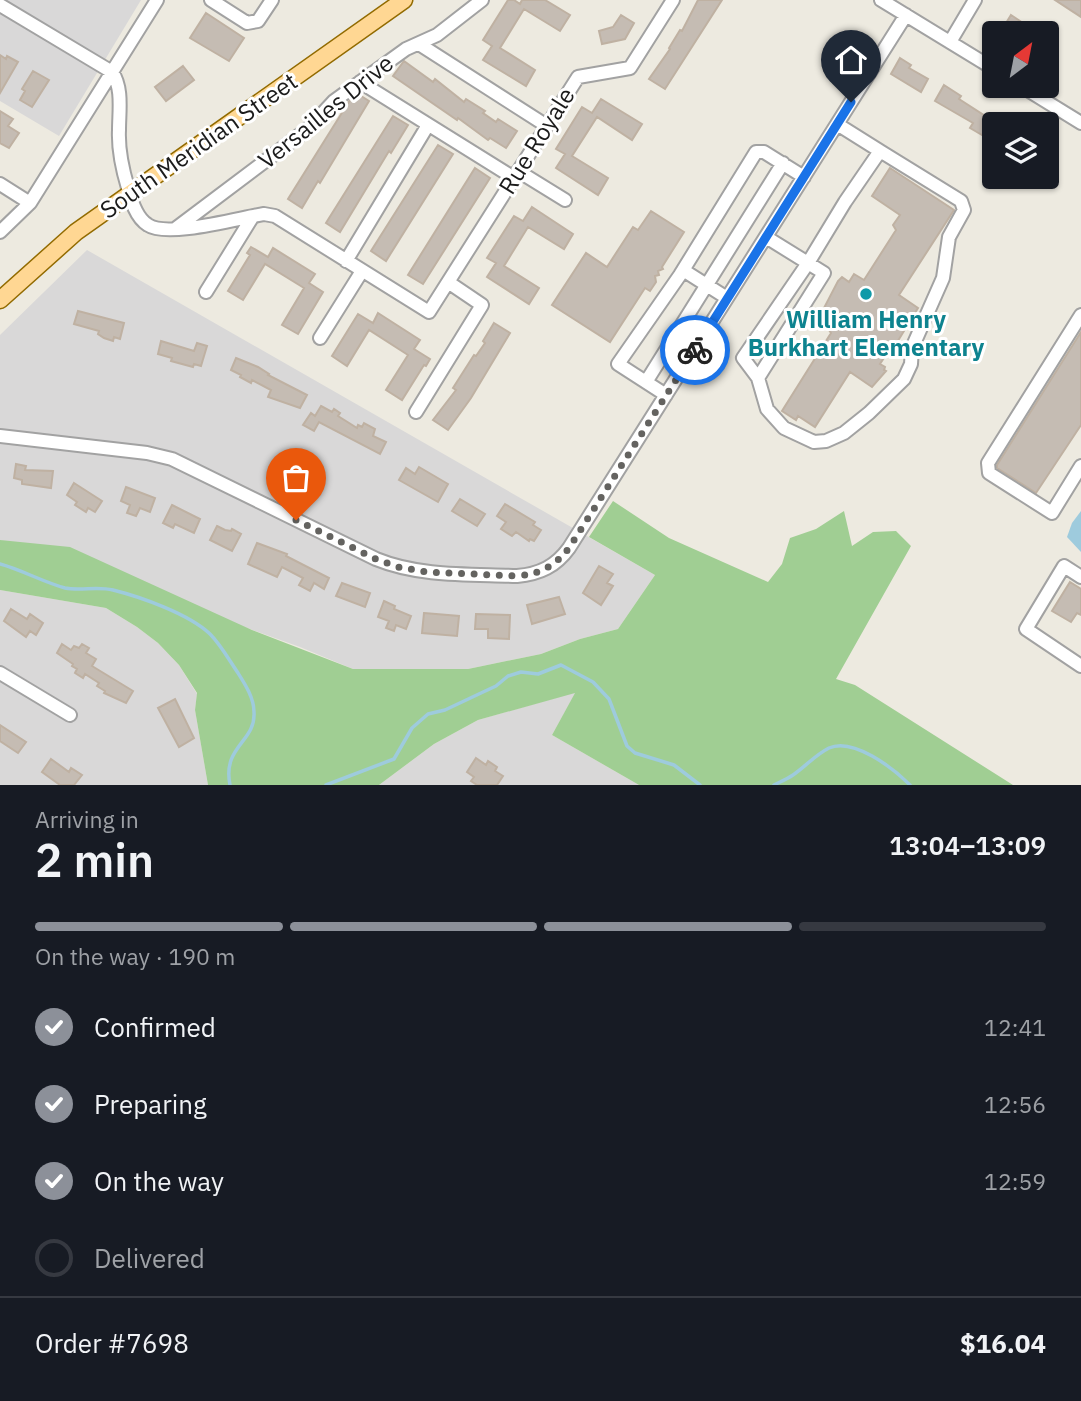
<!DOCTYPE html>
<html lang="en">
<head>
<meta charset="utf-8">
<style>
	:root { --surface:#171b24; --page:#242831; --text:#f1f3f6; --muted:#9ea1a6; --line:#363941; --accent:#8c9099 }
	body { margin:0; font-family:"IBM Plex Sans",sans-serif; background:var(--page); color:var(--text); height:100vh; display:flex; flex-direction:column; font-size:26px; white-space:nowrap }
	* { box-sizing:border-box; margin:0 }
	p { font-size:23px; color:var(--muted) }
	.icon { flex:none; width:38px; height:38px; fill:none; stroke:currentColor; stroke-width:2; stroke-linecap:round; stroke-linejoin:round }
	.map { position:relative; height:785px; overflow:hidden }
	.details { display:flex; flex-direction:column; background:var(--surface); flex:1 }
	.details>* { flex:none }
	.needle { width:46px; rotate:32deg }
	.tools { position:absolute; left:982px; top:21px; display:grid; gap:14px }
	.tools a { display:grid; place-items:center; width:77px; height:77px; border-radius:7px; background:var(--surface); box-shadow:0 2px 5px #0004; font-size:35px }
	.pin { position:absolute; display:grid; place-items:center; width:60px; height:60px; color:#fff; margin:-72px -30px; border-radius:50% 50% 50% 0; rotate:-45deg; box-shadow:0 0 7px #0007 }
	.pin .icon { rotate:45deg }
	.courier { position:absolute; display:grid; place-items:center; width:70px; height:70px; margin:-35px; border:5px solid #1a73e8; border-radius:50%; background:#fff; color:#222; box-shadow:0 2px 9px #0007 }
	.head em { font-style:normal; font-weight:600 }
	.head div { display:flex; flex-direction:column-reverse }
	.head { display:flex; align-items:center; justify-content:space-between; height:119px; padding:0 35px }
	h1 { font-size:46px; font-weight:600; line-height:52px }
	.bar { display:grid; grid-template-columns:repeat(4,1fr); gap:10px 7px; align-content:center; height:84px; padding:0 35px }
	.bar i { height:9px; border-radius:5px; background:var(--line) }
	.bar .on { background:var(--accent) }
	.bar p { grid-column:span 4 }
	.line { display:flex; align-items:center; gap:18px; padding:0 35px; border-top:2px solid var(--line) }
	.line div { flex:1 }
	ol { padding:0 35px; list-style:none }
	li { display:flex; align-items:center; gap:21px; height:77px }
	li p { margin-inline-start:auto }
	li .icon { padding:7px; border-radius:50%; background:var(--accent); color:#fff; stroke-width:4 }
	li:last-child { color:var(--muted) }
	li i { width:38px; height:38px; border:4px solid var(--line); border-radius:50% }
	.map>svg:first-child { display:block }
	.residential { fill:#d9d8d8 }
	.forest { fill:#a0ce93 }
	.water { fill:#9ecbdd }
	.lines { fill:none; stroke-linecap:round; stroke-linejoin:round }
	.stream { stroke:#9ecbdd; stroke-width:3.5 }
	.building { fill:#c5bcb3; stroke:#bfb1a2; stroke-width:2 }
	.minor-casing { stroke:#a2a2a2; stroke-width:16 }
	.major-casing { stroke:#926b00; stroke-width:19 }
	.minor { stroke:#fff; stroke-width:12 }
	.major { stroke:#ffd793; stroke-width:16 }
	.done { stroke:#646360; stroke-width:7; stroke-dasharray:0 12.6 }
	.route { stroke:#1a73e8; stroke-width:9 }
	.culture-dot { fill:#0f9aa8; stroke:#fff; stroke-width:2.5 }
	.labels { text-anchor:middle; stroke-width:6; stroke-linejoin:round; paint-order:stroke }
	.street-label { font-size:24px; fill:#1b1b1b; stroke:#fff }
	.culture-label { font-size:24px; font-weight:bold; fill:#0d838f; stroke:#fff }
</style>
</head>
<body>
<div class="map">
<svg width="1081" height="785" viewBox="0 0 1081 785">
	<rect width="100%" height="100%" fill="#edeae0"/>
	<path class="residential" d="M0 0H141L59 136 0 101Z
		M87 250 655 575 618 629 580 639 541 654 468 669H353L300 647 0 540V335Z
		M0 590 106 608 137 627 158 643 179 665 197 694 195 710 208 785H0Z
		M576 692 552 735 639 785H379L434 744 478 720Z"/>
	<path class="forest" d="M613 501 669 538 768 582 782 564 790 538 816 529 844 511 852 546 873 532 896 531 911 546 836 679 855 685 1013 785H639L552 735 575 693 478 720 434 744 379 785H208L195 710 197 693 179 665 158 643 137 627 106 608 0 590V540L70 547 252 630 353 669H468L541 654 580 639 618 629 655 575 589 537Z"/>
	<path class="water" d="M1081 511V552L1067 537 1072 523Z"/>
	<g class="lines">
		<path class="stream" d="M0 564C22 570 43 582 65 588 81 591 97 586 113 590 141 597 189 614 210 634 221 645 229 660 238 673 245 684 254 698 254 712 256 742 222 746 230 785
			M326 785 394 759 412 728 428 714 445 710 481 693 496 686 508 676 521 672 538 674 561 665 593 682 609 699 627 746 635 753 674 765 700 785
			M774 785C780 782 787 779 793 775 805 767 815 755 829 748 853 737 893 768 910 785"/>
	</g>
	<path class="building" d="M508 0H514L520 4 522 0H545L570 15 560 31 524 9 500 48 535 70 526 86 483 60 492 46 483 40Z
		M698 0H722L665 89 649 79 670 49 669 48 680 30 682 31Z
		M1055 0H1081V17Z
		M206 13 244 38 229 61 190 38Z
		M621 15 634 23 625 39 602 44 599 31 613 27Z
		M1011 15 1023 23 1016 33H1000Z
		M0 55 6 59 7 56 18 62 0 93Z
		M900 58 911 65 909 68 928 79 921 92 891 74Z
		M404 61 433 82 435 79 464 102 466 99 485 111 483 113 496 122 498 119 517 131 506 148 490 138 488 140 458 118 457 120 393 76Z
		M183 66 194 80 166 101 155 87Z
		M33 71 49 80 32 107 20 100 25 91 22 89Z
		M944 85 961 96 959 99 996 123 994 124V142L970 128 973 123 935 101Z
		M358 94 369 101 320 183 318 181 302 208 288 199 350 100Z
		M601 99 642 124 632 140 597 117 572 156 608 178 598 195 556 168 565 154 556 149 582 107 592 113Z
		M0 111 13 119 8 126 19 133 9 148 0 143Z
		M393 116 408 125 391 153 389 151 340 232 326 223Z
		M438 145 453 154 386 261 371 251Z
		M475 168 490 178 423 284 408 275Z
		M890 168 954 210 899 295 918 308 893 349 891 347 880 364 885 367 884 370 886 371 872 387 850 372 815 427 798 416 796 420 782 411 831 333 825 324 826 309 824 308 838 281 842 277 849 282 854 274 864 280 896 230 893 225 900 215 872 196Z
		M532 207 573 234 564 249 528 227 504 266 539 288 529 304 487 277 496 263 487 258 514 216 523 221Z
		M651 211 684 232 662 267 663 269 658 271 659 275 655 276 656 282 650 291 645 288 610 342 552 305 586 253 607 267 633 227 638 230Z
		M251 247 268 257 273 248 315 274 309 283 323 292 298 334 282 325 304 288 265 264 243 300 228 291 250 255 247 253Z
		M78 311 124 323 120 339 114 337 113 341 104 338 98 334 99 331 74 324Z
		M378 313 420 340 414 349 430 359 426 366 424 365 402 400 386 390 408 355 369 330 347 366 332 356 358 314 373 323Z
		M494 323 510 333 471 398 448 430 433 420 456 390 453 388 474 355 476 356 485 343 483 341Z
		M1081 332V425L1036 493 997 468V465Z
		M161 341 194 351 197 343 207 346 201 366 194 364 193 367 171 361 172 358 158 354Z
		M236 358 258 367 269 374 268 375 307 395 300 408 268 397 271 390 252 380 251 383 240 377 241 375 231 370Z
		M321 406 332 412 334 409 340 413 338 416 357 428 358 425 362 427 364 423 375 429 373 436 386 442 380 454 319 422 314 431 303 425 311 413 315 416Z
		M16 464 26 466 25 470 53 471 51 488 22 484V480L14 478Z
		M419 467 448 484 438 502 399 480 406 468 415 474Z
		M74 483 102 501 95 512 88 508 86 512 75 505 77 502 67 495Z
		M126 487 155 498 150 512 140 508 136 516 127 513 130 505 121 501Z
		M460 499 485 514 477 526 452 511Z
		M505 504 535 522 533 525 541 530 534 541 530 539 529 541 516 532 512 536 501 529 506 522 497 516Z
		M172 505 200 519 194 533 175 524 173 528 163 523Z
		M217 526 225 530 231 531 232 529 241 534 232 551 210 540Z
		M257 543 287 554 286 556 329 578 324 589 314 583 310 591 299 585 303 578 282 567 277 577 248 564Z
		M599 566 613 574 607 583 613 586 601 605 583 593Z
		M1070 582 1081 589V615L1077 613 1071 622 1052 611Z
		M342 583 370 593 365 607 336 596Z
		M559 597 565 614 532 624 527 605Z
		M384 601 395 606 394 609 411 616 406 629 396 625 394 631 386 628 389 621 378 617Z
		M11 609 27 619 30 614 43 623 36 635 30 631 26 637 4 621Z
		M424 613 459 616 457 636 422 633Z
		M476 614 510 615 509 639 488 638V629H475Z
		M62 644 71 650 74 646 79 648 82 644 89 648 86 653 96 659 92 666 133 691 126 703 104 693 105 691 97 686 99 683 85 674 83 678 75 673 77 669 72 666 73 664 57 653Z
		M175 699 194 738 179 747 158 708Z
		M0 725 26 742 18 753 0 741Z
		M476 758 486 765 488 761 497 767 495 771 503 776 497 785H477L471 781 474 777 467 772Z
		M51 759 69 772 71 768 82 775 74 785H60L42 772Z"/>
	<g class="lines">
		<g class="minor-casing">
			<path id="minor" d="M211 0 247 23 258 21 272 0
				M881 0 994 69
				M0 5 112 72C123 88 119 111 119 130 118 150 122 168 128 188 131 200 136 218 148 225 167 238 239 218 264 214L275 216 429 312 578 77 630 68 673 0
				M950 42 975 0
				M419 44 547 126
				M360 82 514 178
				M1021 86 1081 123
				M837 124 880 151 845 202 808 263 743 358 758 378 767 409 784 428 814 442 826 441 844 433 869 413 904 379 911 364 912 348 943 278 949 237 964 210 961 201 880 151
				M518 171 565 200
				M0 184 30 203
				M175 229 309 128 334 101 406 49 437 35 482 0
				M0 232 30 203 157 0
				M346 261 428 125
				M683 270 727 298
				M206 292 253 216
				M1081 315 988 463 989 473 1052 513 1081 466
				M320 338 362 271
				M758 378 824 273 766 237
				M646 382 783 163
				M666 395 618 364 680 275 756 152H764L804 177
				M416 412 482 305 448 282
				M0 436 147 453 172 459 376 559C420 577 470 574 517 576 540 574 556 566 569 548L906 15
				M1081 577 1064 566 1026 629 1081 666
				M0 673 70 715"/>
		</g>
		<g class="major-casing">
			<path id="major" d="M0 300 76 232 404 0"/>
		</g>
		<use href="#minor" class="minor"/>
		<use href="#major" class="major"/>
	</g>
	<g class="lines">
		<path class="done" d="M296 520 376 559 398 567 427 572 517 576C540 574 555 566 569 548L695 350"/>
		<path class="route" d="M695 350 851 102"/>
	</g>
	<circle class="culture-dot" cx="866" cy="294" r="7"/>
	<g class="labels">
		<g class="street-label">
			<text transform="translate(326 112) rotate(-39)" y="8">Versailles Drive</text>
			<text transform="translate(537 141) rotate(-58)" y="8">Rue Royale</text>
			<text transform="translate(199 146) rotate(-35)" y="8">South Meridian Street</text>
		</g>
		<g class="culture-label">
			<text x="866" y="328">William Henry<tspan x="866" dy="28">Burkhart Elementary</tspan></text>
		</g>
	</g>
</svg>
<div class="tools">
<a><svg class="needle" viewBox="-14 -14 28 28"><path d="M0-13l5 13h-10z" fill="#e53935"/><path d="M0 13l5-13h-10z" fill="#9ea1a6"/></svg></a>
<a><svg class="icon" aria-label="layers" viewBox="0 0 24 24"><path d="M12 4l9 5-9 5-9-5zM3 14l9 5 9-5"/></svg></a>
</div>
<div class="pin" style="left:296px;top:520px;background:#ea580c"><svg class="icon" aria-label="bag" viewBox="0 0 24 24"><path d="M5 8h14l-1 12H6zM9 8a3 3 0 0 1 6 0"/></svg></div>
<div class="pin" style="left:851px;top:102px;background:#1f2937"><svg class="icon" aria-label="home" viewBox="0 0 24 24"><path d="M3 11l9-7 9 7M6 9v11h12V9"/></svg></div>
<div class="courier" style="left:695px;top:350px"><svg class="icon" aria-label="bike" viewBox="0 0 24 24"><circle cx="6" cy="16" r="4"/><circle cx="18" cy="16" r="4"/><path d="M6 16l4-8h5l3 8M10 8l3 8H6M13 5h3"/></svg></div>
</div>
<section class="details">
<div class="head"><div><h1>2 min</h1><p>Arriving in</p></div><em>13:04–13:09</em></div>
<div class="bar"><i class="on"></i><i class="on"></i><i class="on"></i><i></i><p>On the way · 190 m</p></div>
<ol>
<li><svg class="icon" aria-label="check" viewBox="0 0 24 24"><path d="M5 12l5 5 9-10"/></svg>Confirmed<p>12:41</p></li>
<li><svg class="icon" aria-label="check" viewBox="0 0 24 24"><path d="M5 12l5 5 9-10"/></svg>Preparing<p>12:56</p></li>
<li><svg class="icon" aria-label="check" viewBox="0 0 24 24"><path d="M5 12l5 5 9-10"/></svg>On the way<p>12:59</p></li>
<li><i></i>Delivered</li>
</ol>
<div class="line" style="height:91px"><div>Order #7698</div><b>$16.04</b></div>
</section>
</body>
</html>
